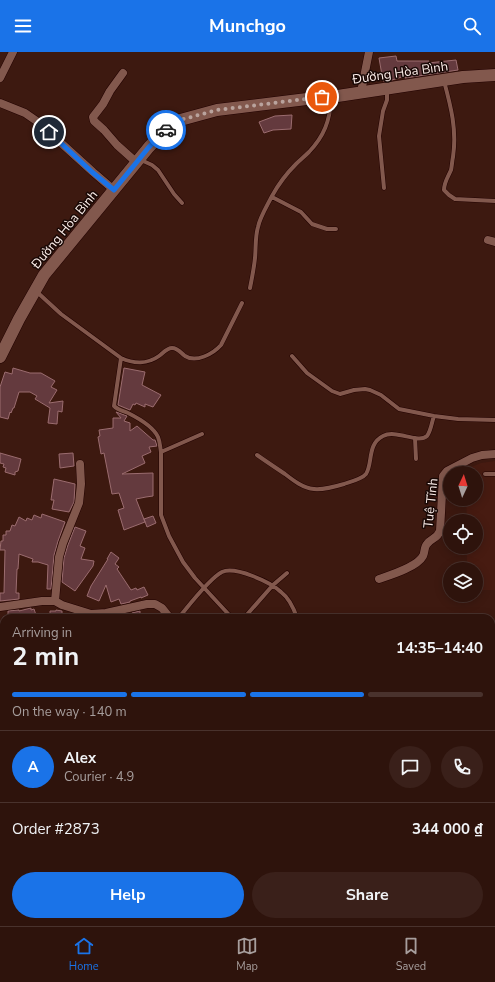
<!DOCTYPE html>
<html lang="en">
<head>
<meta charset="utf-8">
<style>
	:root { --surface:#2e130c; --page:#3a201a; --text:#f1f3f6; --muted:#a79e9d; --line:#49322d; --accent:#1a73e8 }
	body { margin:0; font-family:"Nunito Sans",sans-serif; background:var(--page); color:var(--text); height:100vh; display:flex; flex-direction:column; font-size:15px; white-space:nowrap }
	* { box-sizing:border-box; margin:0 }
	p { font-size:13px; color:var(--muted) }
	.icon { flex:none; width:22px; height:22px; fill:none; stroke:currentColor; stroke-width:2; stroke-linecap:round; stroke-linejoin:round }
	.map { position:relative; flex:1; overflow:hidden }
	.panel { position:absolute; left:0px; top:562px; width:495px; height:312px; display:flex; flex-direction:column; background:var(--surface); border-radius:12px 12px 0 0; box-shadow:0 2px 10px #0003,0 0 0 1px var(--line) }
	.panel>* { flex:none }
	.needle { width:26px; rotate:4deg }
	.tools { position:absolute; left:443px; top:414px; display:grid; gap:8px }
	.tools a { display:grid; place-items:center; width:40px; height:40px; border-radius:50%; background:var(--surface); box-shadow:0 2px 10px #0003,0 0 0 1px var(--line); font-size:20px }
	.pin { position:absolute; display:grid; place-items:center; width:34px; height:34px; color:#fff; margin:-17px; border:2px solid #fff; border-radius:50%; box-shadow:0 1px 4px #0007 }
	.courier { position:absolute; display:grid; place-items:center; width:40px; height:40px; margin:-20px; border:3px solid #1a73e8; border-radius:50%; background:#fff; color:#222; box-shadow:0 1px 5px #0007 }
	.headline em { font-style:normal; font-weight:700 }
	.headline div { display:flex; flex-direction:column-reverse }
	.headline { display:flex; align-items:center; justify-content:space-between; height:68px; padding:0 12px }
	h1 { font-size:26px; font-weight:700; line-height:30px }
	.bar { display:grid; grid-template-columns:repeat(4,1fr); gap:6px 4px; align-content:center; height:48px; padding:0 12px }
	.bar i { height:5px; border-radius:3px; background:var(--line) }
	.bar .on { background:var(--accent) }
	.bar p { grid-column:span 4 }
	.line { display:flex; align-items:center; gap:10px; padding:0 12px; border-top:1px solid var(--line) }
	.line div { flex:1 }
	.round { display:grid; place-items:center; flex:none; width:42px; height:42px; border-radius:21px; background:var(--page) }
	.primary-button { display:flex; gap:8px; margin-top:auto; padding:8px 12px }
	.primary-button a { flex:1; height:46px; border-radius:24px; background:var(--accent); color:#fff; font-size:16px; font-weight:700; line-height:46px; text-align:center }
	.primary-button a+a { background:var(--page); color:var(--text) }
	header { display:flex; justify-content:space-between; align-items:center; height:52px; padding:0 12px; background:var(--accent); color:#fff; font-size:18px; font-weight:700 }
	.tab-bar { display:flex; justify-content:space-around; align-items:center; height:56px; border-top:1px solid var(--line); background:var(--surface); font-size:11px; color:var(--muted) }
	.tab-bar a { display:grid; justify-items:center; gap:2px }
	.tab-bar .on { color:var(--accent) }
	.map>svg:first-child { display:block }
	.built { fill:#471b11 }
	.building { fill:#643a3e; stroke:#9b6c6f }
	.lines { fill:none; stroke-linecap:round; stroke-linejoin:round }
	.lane-casing { stroke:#220200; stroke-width:5 }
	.street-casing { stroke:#220200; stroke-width:9 }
	.secondary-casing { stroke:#220200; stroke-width:13 }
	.primary-casing { stroke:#220200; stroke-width:14 }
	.lane { stroke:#82584d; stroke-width:4 }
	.street { stroke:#82584d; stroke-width:8 }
	.secondary { stroke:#82584d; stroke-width:12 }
	.primary { stroke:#55838b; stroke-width:13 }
	.rail-casing { stroke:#a68e87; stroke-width:4 }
	.rail { stroke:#190906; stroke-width:2.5; stroke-dasharray:8; stroke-linecap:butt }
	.done { stroke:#b9a39d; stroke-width:4; stroke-dasharray:0 7.2 }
	.route { stroke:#1a73e8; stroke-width:5 }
	.labels { text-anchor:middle; stroke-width:3; stroke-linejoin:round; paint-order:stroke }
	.street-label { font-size:13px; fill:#fcede9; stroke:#190906 }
</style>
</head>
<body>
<header><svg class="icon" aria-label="menu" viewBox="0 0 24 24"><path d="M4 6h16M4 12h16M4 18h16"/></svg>Munchgo<svg class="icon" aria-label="search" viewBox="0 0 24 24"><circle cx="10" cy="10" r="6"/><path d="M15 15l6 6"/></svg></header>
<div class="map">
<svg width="495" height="874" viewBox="0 0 495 874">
	<rect width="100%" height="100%" fill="#3d1910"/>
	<path class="built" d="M495 409V538H476V517H467V495H476V469H467L466 447H476V421H466V417L481 411Z"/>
	<path class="building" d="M396 4 397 9H429L428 11 456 8 458 18 405 26V24L392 28 383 29 379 6Z
		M292 63 291 77 273 78 264 81 259 70 275 64Z
		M13 316 30 321H41L55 329 51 335 57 338 49 351 63 349 62 360 58 359 57 372 48 371 50 356 35 347 37 344 30 340H19L14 356H13L11 361 10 360 8 367 0 365V335L5 320 12 322Z
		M124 316 145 320 142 333 161 343 153 355 145 352V355L136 351 135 353 133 352 130 358 118 353Z
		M116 360 127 364 124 369 130 371V379L137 374 153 388H155L157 394 149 395 151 400 142 404 145 411 122 422 153 421V444L146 445 136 447 145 470 124 478 118 458 124 456 119 441 112 442 104 401 101 402 98 385 100 384 99 378 113 376V366H121Z
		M0 401 21 407 18 419 15 420V423L5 420 6 416 3 415 4 412 0 411Z
		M73 401 74 414 60 416 59 402Z
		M54 427 75 432 74 450 69 460 52 457 54 448H51Z
		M42 462 65 470 58 489 54 503 51 537H47L48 513 38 510H32L33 507 19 502 18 517H17L16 541H19V547L0 549V541H4L5 498H0L1 489H3V483H6V479H10L12 473 15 474 19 465 26 469 27 466 32 468 34 463 41 466Z
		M153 464 156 471 147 475 144 467Z
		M75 475 86 479 80 494 85 496 81 507 94 509 93 514 75 539 62 530 64 506 68 493Z
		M111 500 119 506 115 512 119 515 117 517 131 538 136 536 137 538 144 535 148 543 141 546V545L130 549V550L121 552 119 547 111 550 106 533 99 549 87 544 91 534 108 507H107Z
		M31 556V558L34 557 37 566H3V565L8 563V559L19 558V559Z
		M56 558 62 559V566H50V559H56Z
		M140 559V566H132V561Z"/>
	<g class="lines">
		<g class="lane-casing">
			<path id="lane" d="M444 29C451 55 457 78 453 105 452 109 452 114 451 118 448 125 444 130 444 138L449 143 455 147 495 149
				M141 108 152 113 158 118 174 142 182 151
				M384 136 379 84 383 59 387 48V39
				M272 145 301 160 312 172 327 177H336
				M250 236C252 226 254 216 255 206 256 196 255 185 258 175 260 165 267 154 272 144 278 133 286 122 296 112 300 108 305 104 309 100 324 84 330 69 331 47
				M37 240 61 262 121 306C134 312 148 312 159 304 163 301 167 296 172 296 178 296 181 301 185 304 196 311 213 302 221 293L242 251
				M292 304 307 321 332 339 340 342 354 338 365 337 370 338 381 343 399 357 434 364 458 367 495 368
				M121 306 114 354C118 358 123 359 128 361 138 366 153 374 158 385 160 390 160 395 161 400V463L169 484 183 510 195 526 232 566
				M415 386 416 407
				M161 400 202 382
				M257 403C267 410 276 416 285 422 294 429 303 436 314 437 324 438 334 435 344 432 350 430 362 427 366 422 373 411 367 392 383 384 396 377 418 392 427 384 431 379 432 369 434 364
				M485 422H495
				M170 565H176L181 563C190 552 210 526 222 520 235 514 271 530 281 540 289 546 294 557 297 566
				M244 566 273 533 287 521
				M57 870 58 874"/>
		</g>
		<g class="street-casing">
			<path id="street" d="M123 21 110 39 103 52 93 65 94 69 104 78 117 93 136 110
				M0 26 13 0
				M361 40 369 0
				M0 51 25 61 38 70 93 120 114 138
				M488 188 495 190
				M379 527C391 523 417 515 423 504 425 500 424 495 427 492 431 486 437 487 440 479L443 424 447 419 472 406 482 403 495 402
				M55 549 59 505 63 491 79 451 81 432 80 412
				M0 555 42 549H55L62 553 91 562 106 561 147 552H155L162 556 170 566
				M0 697 4 701
				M113 870 115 874"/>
		</g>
		<g class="secondary-casing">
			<path id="secondary" d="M0 305 19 267 44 223 149 95 173 70 217 58 323 45H331L463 25 495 23"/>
		</g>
		<g class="primary-casing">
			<path id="primary" d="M491 860 495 857
				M474 874 479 870
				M492 874 495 871"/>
		</g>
		<use href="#lane" class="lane"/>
		<use href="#street" class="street"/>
		<use href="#secondary" class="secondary"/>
		<use href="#primary" class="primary"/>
		<g class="rail-casing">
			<path id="rail" d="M0 704 4 708
				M108 870 110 874"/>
		</g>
		<use href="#rail" class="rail"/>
	</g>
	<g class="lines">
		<path class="done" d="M166 78 173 70 217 58 322 45"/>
		<path class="route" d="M49 80 92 120 114 138 149 95 166 78"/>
	</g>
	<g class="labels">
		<g class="street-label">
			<text transform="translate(400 20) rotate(-8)" y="5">Đường Hòa Bình</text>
			<text transform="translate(64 177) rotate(-51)" y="5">Đường Hòa Bình</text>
			<text transform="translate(430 451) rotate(-84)" y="5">Tuệ Tĩnh</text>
		</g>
	</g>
</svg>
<div class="tools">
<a><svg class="needle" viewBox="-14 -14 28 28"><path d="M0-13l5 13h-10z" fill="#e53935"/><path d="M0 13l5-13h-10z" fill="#a79e9d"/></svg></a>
<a><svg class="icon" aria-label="locate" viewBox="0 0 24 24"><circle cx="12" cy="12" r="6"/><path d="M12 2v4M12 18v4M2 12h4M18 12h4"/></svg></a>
<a><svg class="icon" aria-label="layers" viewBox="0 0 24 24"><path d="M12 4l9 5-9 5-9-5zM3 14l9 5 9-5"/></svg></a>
</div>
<div class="pin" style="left:322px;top:45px;background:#ea580c"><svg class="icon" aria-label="bag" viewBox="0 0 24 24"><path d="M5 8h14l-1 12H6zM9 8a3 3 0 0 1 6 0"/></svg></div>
<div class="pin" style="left:49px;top:80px;background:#1f2937"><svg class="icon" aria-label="home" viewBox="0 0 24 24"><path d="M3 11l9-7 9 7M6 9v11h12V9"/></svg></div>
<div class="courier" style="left:166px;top:78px"><svg class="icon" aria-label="car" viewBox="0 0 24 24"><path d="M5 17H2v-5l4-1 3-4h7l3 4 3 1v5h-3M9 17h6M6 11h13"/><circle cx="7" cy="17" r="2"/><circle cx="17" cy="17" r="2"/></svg></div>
<section class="panel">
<div class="headline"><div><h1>2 min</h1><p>Arriving in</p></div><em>14:35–14:40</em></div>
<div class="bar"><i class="on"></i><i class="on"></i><i class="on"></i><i></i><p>On the way · 140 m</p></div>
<div class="line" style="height:72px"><b class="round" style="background:var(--accent);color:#fff">A</b><div><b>Alex</b><p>Courier · 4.9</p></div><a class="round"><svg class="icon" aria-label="chat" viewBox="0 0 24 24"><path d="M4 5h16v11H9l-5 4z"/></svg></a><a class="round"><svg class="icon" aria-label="phone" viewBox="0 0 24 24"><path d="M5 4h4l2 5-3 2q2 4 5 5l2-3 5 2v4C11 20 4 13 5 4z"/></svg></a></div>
<div class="line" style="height:52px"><div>Order #2873</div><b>344 000 ₫</b></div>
<div class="primary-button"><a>Help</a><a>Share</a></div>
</section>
</div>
<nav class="tab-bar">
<a class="on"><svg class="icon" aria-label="home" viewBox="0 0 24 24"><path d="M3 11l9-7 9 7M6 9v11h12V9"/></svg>Home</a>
<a><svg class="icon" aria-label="map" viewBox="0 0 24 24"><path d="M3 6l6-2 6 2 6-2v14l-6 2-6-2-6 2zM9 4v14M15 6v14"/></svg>Map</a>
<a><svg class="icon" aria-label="saved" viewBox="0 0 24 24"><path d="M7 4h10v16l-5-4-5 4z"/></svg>Saved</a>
</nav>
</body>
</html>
